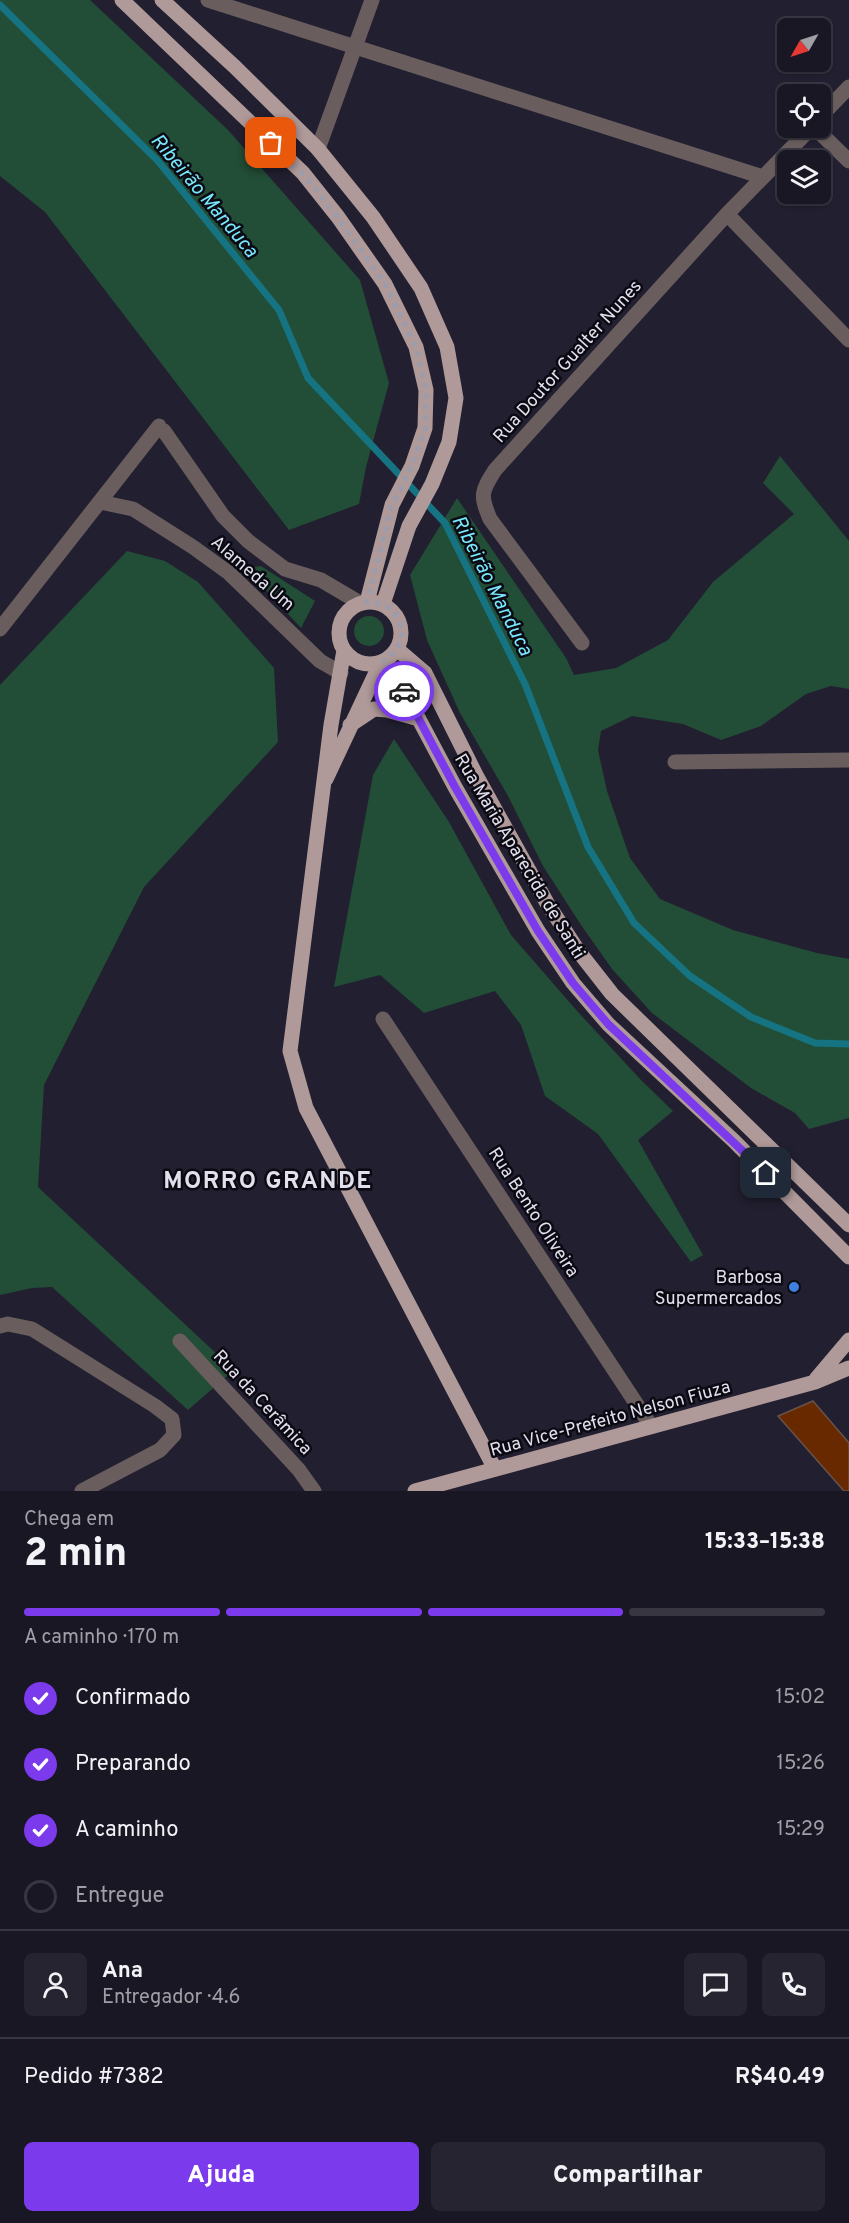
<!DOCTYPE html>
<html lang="pt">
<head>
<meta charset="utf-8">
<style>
	:root { --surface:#1a1724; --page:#272431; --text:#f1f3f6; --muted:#9f9fa6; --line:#383641; --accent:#7c3aed }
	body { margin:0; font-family:Overpass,sans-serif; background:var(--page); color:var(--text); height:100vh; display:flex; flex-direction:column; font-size:22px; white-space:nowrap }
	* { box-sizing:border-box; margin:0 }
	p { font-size:20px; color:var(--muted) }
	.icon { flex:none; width:33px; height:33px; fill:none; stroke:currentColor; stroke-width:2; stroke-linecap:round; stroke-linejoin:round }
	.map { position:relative; height:1491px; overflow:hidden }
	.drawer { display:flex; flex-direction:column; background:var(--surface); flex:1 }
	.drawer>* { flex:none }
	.needle { width:39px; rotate:231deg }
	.tools { position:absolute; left:777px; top:18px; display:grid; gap:12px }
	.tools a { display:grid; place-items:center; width:54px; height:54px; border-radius:9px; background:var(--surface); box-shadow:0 2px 4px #0004,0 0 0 2px var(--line); font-size:30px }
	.pin { position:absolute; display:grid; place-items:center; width:51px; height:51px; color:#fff; margin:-26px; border-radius:12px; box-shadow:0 3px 9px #0006 }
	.courier { position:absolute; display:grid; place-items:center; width:60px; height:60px; margin:-30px; border:4px solid #7c3aed; border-radius:50%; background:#fff; color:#222; box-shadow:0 2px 8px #0007 }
	.overview em { font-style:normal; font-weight:800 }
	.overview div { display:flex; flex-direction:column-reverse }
	.overview { display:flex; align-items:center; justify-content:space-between; height:102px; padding:0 24px }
	h1 { font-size:39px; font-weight:800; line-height:45px }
	.bar { display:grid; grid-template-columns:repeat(4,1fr); gap:9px 6px; align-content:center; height:72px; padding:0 24px }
	.bar i { height:8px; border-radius:4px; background:var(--line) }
	.bar .on { background:var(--accent) }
	.bar p { grid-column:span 4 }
	.line { display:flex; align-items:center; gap:15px; padding:0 24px; border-top:2px solid var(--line) }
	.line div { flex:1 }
	.round { display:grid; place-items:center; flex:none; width:63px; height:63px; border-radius:9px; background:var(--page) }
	ol { padding:0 24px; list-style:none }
	li { display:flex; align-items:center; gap:18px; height:66px }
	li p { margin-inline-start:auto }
	li .icon { padding:6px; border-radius:50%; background:var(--accent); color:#fff; stroke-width:4 }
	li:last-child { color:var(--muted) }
	li i { width:33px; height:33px; border:3px solid var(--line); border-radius:50% }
	.primary-button { display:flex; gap:12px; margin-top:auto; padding:12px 24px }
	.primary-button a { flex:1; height:69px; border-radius:9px; background:var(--accent); color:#fff; font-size:24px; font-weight:800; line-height:69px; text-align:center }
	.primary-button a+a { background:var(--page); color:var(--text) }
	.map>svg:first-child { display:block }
	.green { fill:#224d36 }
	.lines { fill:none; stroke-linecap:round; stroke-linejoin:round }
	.stream { stroke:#167382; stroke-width:7 }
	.building { fill:#692900; stroke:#675349; stroke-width:1.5 }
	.minor { stroke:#695e5d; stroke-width:15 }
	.major { stroke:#b09a99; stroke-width:15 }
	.done { stroke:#9f9caa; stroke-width:6; stroke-dasharray:0 10.8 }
	.route { stroke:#7c3aed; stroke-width:8 }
	.shop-dot { fill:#3f7fe0; stroke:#0b0a12; stroke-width:2 }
	.labels { text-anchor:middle; stroke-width:5; stroke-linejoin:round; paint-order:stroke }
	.street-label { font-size:18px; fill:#e2e0ec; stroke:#0b0a12 }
	.poi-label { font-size:18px; fill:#e2e0ec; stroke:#0b0a12; text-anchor:end }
	.water-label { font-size:20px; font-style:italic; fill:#77e8fd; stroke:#0b0a12 }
	.district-label { font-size:24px; font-weight:bold; letter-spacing:1.5px; fill:#e2e0ec; stroke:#0b0a12 }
</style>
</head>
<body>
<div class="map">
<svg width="849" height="1491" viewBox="0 0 849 1491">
	<rect width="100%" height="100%" fill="#221f30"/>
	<path class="green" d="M0 0H90L228 130 360 280 389 383 366 467 359 504 289 530 45 212 0 176Z
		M780 456 849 541V689L831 686 806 694 761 726 721 740 683 724 632 716 601 731 598 750 607 791 630 858 660 899 733 930 817 953 849 959V1118L809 1129 795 1113 751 1088 652 1013 612 969 581 925 543 866 508 796 460 713 427 640 410 575 457 498 566 658 574 675 616 668 668 640 713 582 794 514 763 483Z
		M127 551 165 561 198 582 274 668 278 742 144 887 44 1085 38 1187 234 1370 188 1410 52 1287 32 1288 0 1295V685Z
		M261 566 315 601 301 628 251 574 254 567Z
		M354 631a15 15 0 1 1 30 0a15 15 0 1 1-30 0Z
		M394 739 449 822 511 935 578 1012 641 1080 673 1111 638 1140 703 1255 691 1262 598 1134 545 1096 521 1025 495 991 424 1013 380 975 334 987 373 775Z"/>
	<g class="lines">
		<path class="stream" d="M0 5 158 161 279 310 308 378 445 523 525 684 588 847 634 923 690 976 751 1017 815 1043 849 1044"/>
	</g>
	<path class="building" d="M813 1401 849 1443V1491H844L778 1416Z"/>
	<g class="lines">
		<path class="minor" d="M208 0 763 177
			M820 117 849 87
			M815 128 849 161
			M318 149 372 0
			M727 214 849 340
			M164 431 223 516 248 541 285 569 321 580 360 603
			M100 502 133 509 193 547 229 573 320 661 341 673
			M0 629 159 426
			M582 643 490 519C480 495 481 492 495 470L727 214 811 128
			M675 762 849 760
			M383 1019 651 1426
			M0 1326 8 1324 32 1329 155 1406 172 1419 174 1435 160 1450 82 1491
			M180 1341 299 1470 314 1491"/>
		<path class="major" d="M122 0 303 173 338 217 385 284 416 347 426 390 425 428 412 466 392 505 367 602
			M162 0 235 67 318 149 373 217 421 288 447 347 456 398 449 442 432 484 409 526 383 604
			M339 633a31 31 0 1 1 62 0a31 31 0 1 1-62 0Z
			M397 649 425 673 477 777 547 903 579 952 612 994 849 1225
			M344 650 331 725 290 1051 306 1108 495 1469
			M350 725 374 709 387 710 419 719
			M326 779 381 662 405 693 455 787 538 931 573 983 608 1024 734 1141 849 1257
			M816 1379 849 1340
			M415 1491 815 1382 849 1368"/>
	</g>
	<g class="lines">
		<path class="done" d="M271 143 303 174 315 188 338 218 385 284 416 347 426 390 425 428 412 466 392 505 367 602C405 602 415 645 381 662L404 691"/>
		<path class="route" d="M404 691 455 787 538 931 573 983 608 1024 766 1173"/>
	</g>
	<circle class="shop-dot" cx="794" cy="1287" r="6"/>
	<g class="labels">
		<g class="street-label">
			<text transform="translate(567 361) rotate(-48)" y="6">Rua Doutor Gualter Nunes</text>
			<text transform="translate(253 573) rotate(41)" y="6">Alameda Um</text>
			<text transform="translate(520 856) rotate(59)" y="6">Rua Maria Aparecida de Santi</text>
			<text transform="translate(534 1212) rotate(57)" y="6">Rua Bento Oliveira</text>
			<text transform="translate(263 1402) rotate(47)" y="6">Rua da Cerâmica</text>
			<text transform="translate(610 1418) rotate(-15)" y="6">Rua Vice-Prefeito Nelson Fiuza</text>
		</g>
		<g class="poi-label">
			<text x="782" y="1283">Barbosa<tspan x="782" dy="21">Supermercados</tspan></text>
		</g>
		<g class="water-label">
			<text transform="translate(205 195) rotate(50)" y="7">Ribeirão Manduca</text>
			<text transform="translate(493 585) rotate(63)" y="7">Ribeirão Manduca</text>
		</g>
		<g class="district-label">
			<text x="268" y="1188">MORRO GRANDE</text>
		</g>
	</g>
</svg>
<div class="tools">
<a><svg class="needle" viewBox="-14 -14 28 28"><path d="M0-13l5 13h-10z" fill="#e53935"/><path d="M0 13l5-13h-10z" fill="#9f9fa6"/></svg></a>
<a><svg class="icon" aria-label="locate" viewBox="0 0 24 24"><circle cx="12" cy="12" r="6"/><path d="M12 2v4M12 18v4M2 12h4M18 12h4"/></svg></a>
<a><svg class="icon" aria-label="layers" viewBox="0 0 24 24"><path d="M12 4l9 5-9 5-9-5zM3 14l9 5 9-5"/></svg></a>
</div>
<div class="pin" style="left:271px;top:143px;background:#ea580c"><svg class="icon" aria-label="bag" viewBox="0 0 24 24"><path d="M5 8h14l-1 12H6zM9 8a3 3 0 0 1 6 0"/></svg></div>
<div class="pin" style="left:766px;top:1173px;background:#1f2937"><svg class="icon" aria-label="home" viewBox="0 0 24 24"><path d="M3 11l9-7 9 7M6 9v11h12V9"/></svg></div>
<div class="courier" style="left:404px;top:691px"><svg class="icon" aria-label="car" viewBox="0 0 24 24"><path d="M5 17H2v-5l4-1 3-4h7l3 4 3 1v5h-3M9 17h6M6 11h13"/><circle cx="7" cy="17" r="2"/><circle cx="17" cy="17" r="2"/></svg></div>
</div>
<section class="drawer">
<div class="overview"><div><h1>2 min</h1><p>Chega em</p></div><em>15:33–15:38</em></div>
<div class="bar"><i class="on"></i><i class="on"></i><i class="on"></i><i></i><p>A caminho · 170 m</p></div>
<ol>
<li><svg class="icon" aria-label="check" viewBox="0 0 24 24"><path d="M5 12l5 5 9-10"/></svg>Confirmado<p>15:02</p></li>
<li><svg class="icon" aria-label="check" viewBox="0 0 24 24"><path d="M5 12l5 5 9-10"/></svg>Preparando<p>15:26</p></li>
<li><svg class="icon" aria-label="check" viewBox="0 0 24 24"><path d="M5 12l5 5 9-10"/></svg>A caminho<p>15:29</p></li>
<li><i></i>Entregue</li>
</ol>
<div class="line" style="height:108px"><a class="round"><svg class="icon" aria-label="person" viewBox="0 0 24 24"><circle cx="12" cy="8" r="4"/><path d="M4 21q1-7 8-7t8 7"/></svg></a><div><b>Ana</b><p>Entregador · 4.6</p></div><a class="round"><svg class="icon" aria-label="chat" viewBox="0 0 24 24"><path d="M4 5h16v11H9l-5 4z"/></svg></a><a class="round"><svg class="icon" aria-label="phone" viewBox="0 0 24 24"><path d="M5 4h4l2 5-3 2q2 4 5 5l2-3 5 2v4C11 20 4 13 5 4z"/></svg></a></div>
<div class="line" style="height:78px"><div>Pedido #7382</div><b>R$40.49</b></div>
<div class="primary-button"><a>Ajuda</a><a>Compartilhar</a></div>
</section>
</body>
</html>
